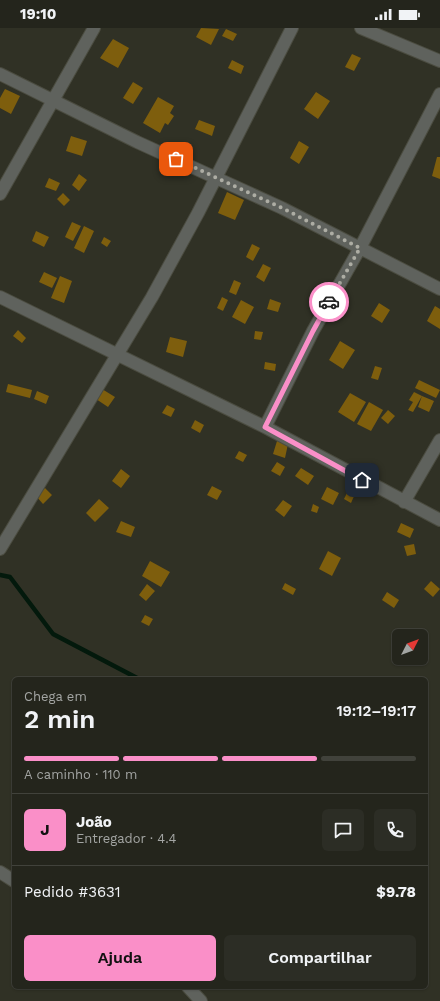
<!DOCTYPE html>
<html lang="pt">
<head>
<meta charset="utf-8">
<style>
	:root { --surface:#24251c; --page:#2c2d25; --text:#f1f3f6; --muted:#a3a5a3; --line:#41423b; --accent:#fa8fc8 }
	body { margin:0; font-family:"Work Sans",sans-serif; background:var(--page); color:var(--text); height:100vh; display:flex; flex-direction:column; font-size:15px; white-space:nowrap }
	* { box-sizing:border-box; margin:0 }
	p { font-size:13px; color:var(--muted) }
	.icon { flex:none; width:22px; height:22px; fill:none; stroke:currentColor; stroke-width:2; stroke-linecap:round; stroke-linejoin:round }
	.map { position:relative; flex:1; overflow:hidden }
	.details { position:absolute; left:12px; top:649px; width:416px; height:312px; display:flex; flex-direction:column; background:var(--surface); border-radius:6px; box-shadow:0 1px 3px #0004,0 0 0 1px var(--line) }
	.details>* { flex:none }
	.needle { width:26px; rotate:48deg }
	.fabs { position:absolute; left:392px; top:601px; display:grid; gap:8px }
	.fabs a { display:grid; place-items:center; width:36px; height:36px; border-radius:6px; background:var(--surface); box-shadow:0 1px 3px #0004,0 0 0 1px var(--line); font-size:20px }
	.pin { position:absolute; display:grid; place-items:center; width:34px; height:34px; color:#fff; margin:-17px; border-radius:8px; box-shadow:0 2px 6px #0006 }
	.courier { position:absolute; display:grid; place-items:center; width:40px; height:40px; margin:-20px; border:3px solid #fa8fc8; border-radius:50%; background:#fff; color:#222; box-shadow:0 1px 5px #0007 }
	.overview em { font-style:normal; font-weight:600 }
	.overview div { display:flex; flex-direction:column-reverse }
	.overview { display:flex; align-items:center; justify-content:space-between; height:68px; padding:0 12px }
	h1 { font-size:26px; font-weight:600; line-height:30px }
	.bar { display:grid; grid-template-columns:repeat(4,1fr); gap:6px 4px; align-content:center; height:48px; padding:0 12px }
	.bar i { height:5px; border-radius:3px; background:var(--line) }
	.bar .on { background:var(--accent) }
	.bar p { grid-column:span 4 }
	.line { display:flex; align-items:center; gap:10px; padding:0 12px; border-top:1px solid var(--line) }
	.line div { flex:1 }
	.round { display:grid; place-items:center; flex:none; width:42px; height:42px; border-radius:6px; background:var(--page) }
	.button { display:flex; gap:8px; margin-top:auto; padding:8px 12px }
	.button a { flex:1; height:46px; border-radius:6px; background:var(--accent); color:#111; font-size:16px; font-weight:600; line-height:46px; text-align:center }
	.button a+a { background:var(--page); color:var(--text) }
	.status { display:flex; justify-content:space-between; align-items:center; height:28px; padding:0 20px; background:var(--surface); direction:ltr }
	.status svg { height:11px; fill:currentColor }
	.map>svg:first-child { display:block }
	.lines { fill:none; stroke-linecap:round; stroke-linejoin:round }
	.stream { stroke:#03190c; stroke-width:4.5 }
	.building { fill:#7e5e0d }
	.minor-casing { stroke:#4b4c40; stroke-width:14 }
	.minor { stroke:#5f625d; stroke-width:12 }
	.done { stroke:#adada4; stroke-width:4; stroke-dasharray:0 7.2 }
	.route { stroke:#fa8fc8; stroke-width:5 }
</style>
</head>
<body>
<div class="status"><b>19:10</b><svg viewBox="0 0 49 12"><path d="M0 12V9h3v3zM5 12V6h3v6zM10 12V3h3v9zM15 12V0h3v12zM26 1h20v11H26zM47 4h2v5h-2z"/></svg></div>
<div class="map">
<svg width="440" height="973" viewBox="0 0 440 973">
	<rect width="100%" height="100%" fill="#303125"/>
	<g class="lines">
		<path class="stream" d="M0 547 10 549 53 606 139 651"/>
	</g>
	<path class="building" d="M201 0 219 1 211 17 196 9Z
		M226 1 237 6 233 13 222 8Z
		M113 11 129 20 118 40 100 30Z
		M352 26 361 30 354 43 345 39Z
		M232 32 244 38 241 46 228 40Z
		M133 54 143 60 133 76 123 70Z
		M5 61 20 68 11 86 0 80V70Z
		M316 64 330 73 318 91 304 81Z
		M158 69 174 78 170 85 174 88 168 97 165 95 160 105 143 95Z
		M199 92 215 98 212 108 195 101Z
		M71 108 87 113 82 128 66 123Z
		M299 113 309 119 299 136 290 130Z
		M437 129H440V151L432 148Z
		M79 146 87 152 79 163 72 157Z
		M49 150 60 155 56 163 45 159Z
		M227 164 244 172 235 192 218 185Z
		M63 165 70 172 64 178 57 171Z
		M72 194 81 198 73 213 65 209Z
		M84 198 94 203 84 225 74 220Z
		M36 203 49 209 44 219 32 213Z
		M104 209 111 213 107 219 101 215Z
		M252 216 260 220 253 233 246 229Z
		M263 236 271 240 264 254 256 249Z
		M44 244 57 250 52 260 39 254Z
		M60 248 72 253 64 275 51 270Z
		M234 252 241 255 236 267 229 264Z
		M222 269 228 272 223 283 217 280Z
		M270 271 281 275 278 284 267 281Z
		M241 272 254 279 245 296 232 289Z
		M379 275 390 282 382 295 371 288Z
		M435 278 440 281V301L427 293Z
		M18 302 26 310 22 315 13 308Z
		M255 303 263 304 261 312 254 311Z
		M170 309 187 313 183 329 166 324Z
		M340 313 355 322 343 341 329 332Z
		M265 334 276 336 275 343 264 341Z
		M375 338 382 340 378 352 371 350Z
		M419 352 440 362 436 370 415 360Z
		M8 356 32 362 30 370 6 364Z
		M102 361 115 369 108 379 96 371Z
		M37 363 49 368 46 376 34 371Z
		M414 364 422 368 413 384 408 382 413 374 409 372Z
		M350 365 366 374 354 394 338 384Z
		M422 368 434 373 429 384 418 379Z
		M369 374 383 382 371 403 357 396Z
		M167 377 175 381 171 389 162 385Z
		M388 382 395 388 388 396 381 390Z
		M195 392 204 397 200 405 191 400Z
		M277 413 288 416 285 430 273 426Z
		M239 423 247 427 243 434 235 430Z
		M277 434 285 439 280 448 271 443Z
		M301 440 314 448 308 457 295 448Z
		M121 441 130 448 121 460 112 453Z
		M212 458 222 463 217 472 207 467Z
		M327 459 339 465 333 477 321 471Z
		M45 460 52 467 43 476 36 468Z
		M348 463 355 466 351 475 344 471Z
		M99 471 109 480 95 494 86 485Z
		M283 472 292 478 284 489 275 482Z
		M313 476 319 479 317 485 311 483Z
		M121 493 135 499 131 509 116 504Z
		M401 495 414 501 410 510 397 504Z
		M414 516 416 526 407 528 404 518Z
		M328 523 341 530 332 548 319 541Z
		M150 533 170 544 161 559 142 548Z
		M431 553 440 561 433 569 424 561Z
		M285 555 296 561 293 567 282 561Z
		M147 556 155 563 146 573 139 567Z
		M387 564 399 572 394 580 382 572Z
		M145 587 153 591 149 598 141 594Z"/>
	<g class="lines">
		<g class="minor-casing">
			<path id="minor" d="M361 0 440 33
				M0 46 137 114 282 180 440 261
				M0 166 94 0
				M0 269 265 399 440 492
				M265 399 313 303 360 220 440 66
				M404 474 440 412
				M0 521 152 269 198 185 292 0
				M0 844 14 853
				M188 959 201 973"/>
		</g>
		<use href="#minor" class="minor"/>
	</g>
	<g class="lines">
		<path class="done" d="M176 131 282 180 360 220 329 274"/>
		<path class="route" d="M329 274 313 303 265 399 362 452"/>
	</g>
</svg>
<div class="fabs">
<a><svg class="needle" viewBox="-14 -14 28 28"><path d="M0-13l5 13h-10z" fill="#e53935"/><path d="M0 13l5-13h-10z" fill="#a3a5a3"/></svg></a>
</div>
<div class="pin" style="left:176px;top:131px;background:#ea580c"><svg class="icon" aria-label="bag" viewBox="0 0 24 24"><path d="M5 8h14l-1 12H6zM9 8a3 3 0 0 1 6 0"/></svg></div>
<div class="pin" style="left:362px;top:452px;background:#1f2937"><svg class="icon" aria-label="home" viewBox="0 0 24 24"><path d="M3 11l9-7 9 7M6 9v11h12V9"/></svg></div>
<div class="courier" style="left:329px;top:274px"><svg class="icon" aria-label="car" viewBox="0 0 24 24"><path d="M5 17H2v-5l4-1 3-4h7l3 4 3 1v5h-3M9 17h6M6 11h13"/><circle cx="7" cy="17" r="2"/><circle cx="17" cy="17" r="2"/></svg></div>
<section class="details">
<div class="overview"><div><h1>2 min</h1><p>Chega em</p></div><em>19:12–19:17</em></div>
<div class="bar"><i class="on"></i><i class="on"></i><i class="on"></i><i></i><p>A caminho · 110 m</p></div>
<div class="line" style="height:72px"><b class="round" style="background:var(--accent);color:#111">J</b><div><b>João</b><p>Entregador · 4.4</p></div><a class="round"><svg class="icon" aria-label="chat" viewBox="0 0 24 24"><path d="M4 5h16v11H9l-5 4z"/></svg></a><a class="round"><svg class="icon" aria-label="phone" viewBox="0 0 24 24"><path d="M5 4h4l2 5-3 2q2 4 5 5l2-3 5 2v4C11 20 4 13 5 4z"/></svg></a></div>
<div class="line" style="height:52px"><div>Pedido #3631</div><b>$9.78</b></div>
<div class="button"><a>Ajuda</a><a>Compartilhar</a></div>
</section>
</div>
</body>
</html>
